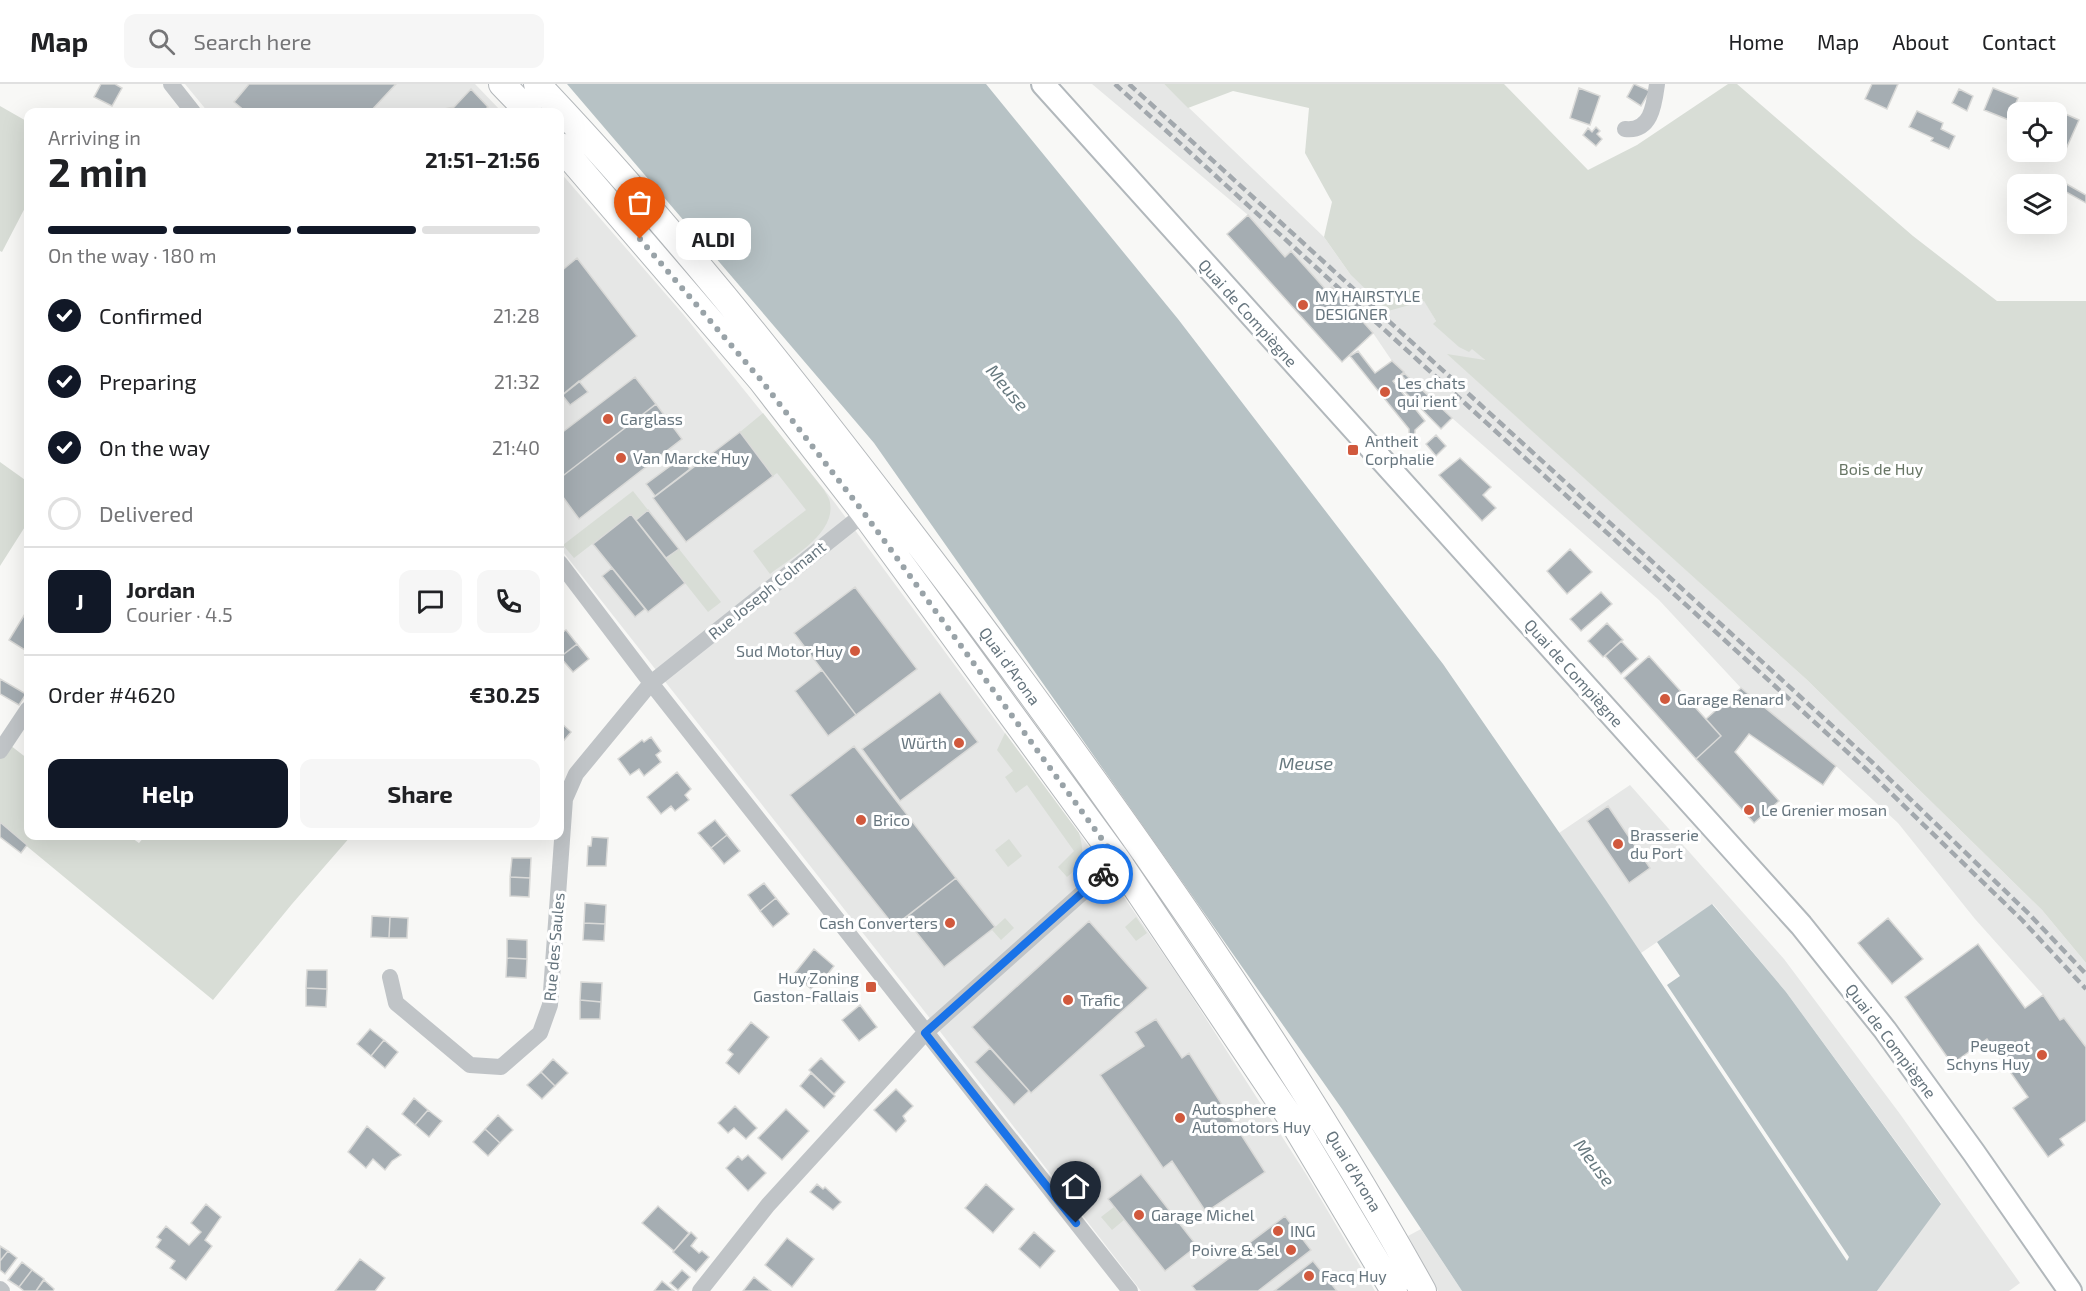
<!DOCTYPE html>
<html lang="en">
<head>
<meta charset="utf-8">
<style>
	:root { --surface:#fff; --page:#f6f6f6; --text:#202124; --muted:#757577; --line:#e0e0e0; --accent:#111827 }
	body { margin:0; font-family:"Exo 2",sans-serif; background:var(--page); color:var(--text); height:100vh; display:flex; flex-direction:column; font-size:22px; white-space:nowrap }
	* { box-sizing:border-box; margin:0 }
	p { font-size:20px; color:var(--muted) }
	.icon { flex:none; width:33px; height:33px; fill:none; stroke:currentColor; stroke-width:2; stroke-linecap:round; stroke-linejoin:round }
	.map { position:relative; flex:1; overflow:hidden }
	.side { position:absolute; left:24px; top:24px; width:540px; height:732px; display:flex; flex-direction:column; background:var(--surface); border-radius:12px; box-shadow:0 6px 24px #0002 }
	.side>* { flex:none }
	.controls { position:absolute; left:2007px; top:18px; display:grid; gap:12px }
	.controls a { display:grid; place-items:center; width:60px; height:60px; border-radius:12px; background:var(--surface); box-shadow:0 6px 24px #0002; font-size:30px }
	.pin { position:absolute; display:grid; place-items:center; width:51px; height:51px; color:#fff; margin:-62px -26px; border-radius:50% 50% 50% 0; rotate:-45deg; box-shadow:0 0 6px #0007 }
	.pin .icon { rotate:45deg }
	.courier { position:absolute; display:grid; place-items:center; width:60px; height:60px; margin:-30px; border:4px solid #1a73e8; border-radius:50%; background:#fff; color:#222; box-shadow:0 2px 8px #0007 }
	.bubble { position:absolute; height:42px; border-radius:12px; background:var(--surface); box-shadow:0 6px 24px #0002; font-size:20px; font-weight:700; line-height:42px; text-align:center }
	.summary em { font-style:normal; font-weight:700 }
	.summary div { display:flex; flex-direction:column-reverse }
	.summary { display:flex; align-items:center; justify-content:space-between; height:102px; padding:0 24px }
	h1 { font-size:39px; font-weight:700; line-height:45px }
	.bar { display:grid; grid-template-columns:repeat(4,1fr); gap:9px 6px; align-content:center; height:72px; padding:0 24px }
	.bar i { height:8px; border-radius:4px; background:var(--line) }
	.bar .selected { background:var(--accent) }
	.bar p { grid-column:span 4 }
	.line { display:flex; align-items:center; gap:15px; padding:0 24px; border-top:2px solid var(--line) }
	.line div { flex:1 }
	.round { display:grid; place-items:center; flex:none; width:63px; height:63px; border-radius:12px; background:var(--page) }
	ol { padding:0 24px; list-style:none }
	li { display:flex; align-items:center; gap:18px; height:66px }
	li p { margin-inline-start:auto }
	li .icon { padding:6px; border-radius:50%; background:var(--accent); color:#fff; stroke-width:4 }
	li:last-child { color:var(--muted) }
	li i { width:33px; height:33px; border:3px solid var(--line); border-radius:50% }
	.button { display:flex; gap:12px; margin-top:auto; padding:12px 24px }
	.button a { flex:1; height:69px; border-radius:12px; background:var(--accent); color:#fff; font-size:24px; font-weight:700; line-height:69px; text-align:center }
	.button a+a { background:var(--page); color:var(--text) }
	header { display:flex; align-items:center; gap:36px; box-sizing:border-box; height:84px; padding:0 30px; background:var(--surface); border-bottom:2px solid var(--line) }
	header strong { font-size:28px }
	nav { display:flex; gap:33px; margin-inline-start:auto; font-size:21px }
	.search { width:420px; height:54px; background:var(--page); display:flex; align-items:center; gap:15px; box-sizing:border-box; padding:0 21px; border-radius:12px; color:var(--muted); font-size:22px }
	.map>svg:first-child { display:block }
	.built { fill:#e6e7e6 }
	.green { fill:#d8ddd6 }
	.water { fill:#b7c2c5 }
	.building { fill:#a5adb2; stroke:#dadad8; stroke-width:1.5 }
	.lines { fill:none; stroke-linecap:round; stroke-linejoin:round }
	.secondary-casing { stroke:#b2b8bc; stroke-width:26 }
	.primary-casing { stroke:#b4b8bb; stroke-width:28 }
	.minor { stroke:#c0c4c7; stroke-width:16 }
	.secondary { stroke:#fff; stroke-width:22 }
	.primary { stroke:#fff; stroke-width:26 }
	.rail { stroke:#a2a8ad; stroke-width:4.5; stroke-dasharray:9 4.5; stroke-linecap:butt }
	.done { stroke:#99a3a8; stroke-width:6; stroke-dasharray:0 10.8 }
	.route { stroke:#1a73e8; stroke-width:8 }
	.poi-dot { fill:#d1593d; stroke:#fff; stroke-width:2 }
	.labels { text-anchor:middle; stroke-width:6; stroke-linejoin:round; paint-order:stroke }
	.poi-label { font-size:16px; fill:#66757e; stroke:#fff; text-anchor:start }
	.street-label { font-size:16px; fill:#66757e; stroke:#fff }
	.park-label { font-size:16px; fill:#687665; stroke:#fff }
	.water-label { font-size:18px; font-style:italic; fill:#67797f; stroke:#fff }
</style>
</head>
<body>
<header>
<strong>Map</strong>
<div class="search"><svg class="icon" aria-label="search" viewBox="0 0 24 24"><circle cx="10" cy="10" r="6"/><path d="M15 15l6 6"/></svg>Search here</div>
<nav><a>Home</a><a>Map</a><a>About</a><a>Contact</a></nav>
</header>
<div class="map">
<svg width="2086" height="1207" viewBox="0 0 2086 1207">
	<rect width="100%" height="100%" fill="#f8f8f6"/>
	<path class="built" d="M185 0H475L502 28H208Z
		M1092 0H1164L1324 153 1350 190 1424 216 1436 237 1434 240 1472 264 1486 277 1449 271 1806 595 2042 826 2086 879V963L2064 934 2060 936 2043 911 1975 835 1898 739 1836 682 1741 604 1659 516 1452 334 1392 277 1373 249 1332 204 1327 207 1292 167 1285 173 1248 131Z
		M560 88 683 230 835 419 1095 771 1183 899 1306 1090 1375 1207H1141L918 919 560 464Z
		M1630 701 1784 875 1900 1030 2020 1199 2009 1207H1877L1941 1119 1786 908 1713 820 1641 869 1559 749Z
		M1421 1145 1462 1207H1438L1408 1152Z"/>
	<path class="green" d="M1164 0H1504L1588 86 1637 61 1728 0H1737L1913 152 1997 217H2086V879L2042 826 1806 595 1447 270 1485 276 1472 265 1469 268 1459 263 1433 240 1436 237 1424 217 1388 227 1350 190 1324 153 1332 118 1305 69 1309 24 1233 7 1188 24Z
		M0 22 28 38V118L2 168 0 167Z
		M763 329 824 406C826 410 830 415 830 419 836 449 791 474 770 490L753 467 806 426 777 389 773 392 740 348Z
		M0 378 28 398V438L0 482Z
		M633 407 648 426 636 436 631 430 574 474 563 461Z
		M679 465 721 518 708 528 666 475Z
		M1005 649 1079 749C1085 771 1084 779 1067 793L1058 783 1074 767 1027 701 1016 709 1005 693 1013 687 997 666Z
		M6 658 28 675V752H129L139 759 145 752H351L292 820 213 916 0 740V667Z
		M1009 755 1022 772 1008 783 995 766Z
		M1136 833 1147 849 1136 857 1125 843Z
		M1005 834 1014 844 1001 856 992 846Z
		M1114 1123 1124 1136 1112 1146 1101 1133Z"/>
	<path class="water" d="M567 0H986L1178 235 1443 580 1605 815 1847 1177 1849 1173 1667 901 1680 892 1657 858 1712 820 1786 908 1941 1120 1877 1207H1462L1342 1025 874 359Z"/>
	<path class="building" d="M101 0H115L122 4 112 22 94 13Z
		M249 0H396L370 28H246L234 18Z
		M1634 0 1650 7 1641 22 1627 13Z
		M1872 0H1898L1887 25 1865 15Z
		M1579 4 1600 12 1590 41 1570 34Z
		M1993 4 2018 14 2009 36 1984 26Z
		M471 5 488 23 483 28H429L454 23Z
		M1959 5 1973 12 1967 27 1952 19Z
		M2027 19 2047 26 2046 28H2023Z
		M1917 27 1943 39 1941 45 1955 52 1949 65 1931 57 1933 54 1909 43Z
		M2063 29 2079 36 2066 65 2056 61V44Z
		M1596 43 1600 47 1597 50 1602 55 1596 62 1583 51 1588 44 1592 48Z
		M2063 98 2086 111V119L2059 104Z
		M1248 131 1285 173 1291 167 1327 207 1332 203 1373 249 1342 278 1227 150Z
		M577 174 637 252 560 313V188Z
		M1358 267 1375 289 1392 277 1404 288 1393 297 1425 337 1415 346V350L1414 352 1409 350V345L1350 272Z
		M1404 289 1452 334 1441 345 1404 307 1410 301 1402 292Z
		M635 293 656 320 560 394V350Z
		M579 297 588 308 570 321 562 311Z
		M656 320 682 355 579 435 560 409V394Z
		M740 348 773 392 686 458 653 414Z
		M1436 351 1446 362 1436 372 1426 360Z
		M681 374 690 385 655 412 646 400Z
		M1460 374 1491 403 1483 411 1496 424 1482 437 1439 391Z
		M648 426 679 465 666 474 636 436Z
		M631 430 685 499 648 528 593 460Z
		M1570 465 1592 488 1567 510 1547 487Z
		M612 484 645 525 635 533 602 492Z
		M855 503 917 585 856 631 794 549Z
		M1601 508 1612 520 1581 547 1570 535Z
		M28 525V568L9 556Z
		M1607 539 1623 556 1603 573 1588 557Z
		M566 546 577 560 560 573V550Z
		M1621 557 1638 575 1621 590 1605 572Z
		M577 560 589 575 573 588 560 573Z
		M1649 572 1721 652 1696 675 1624 594Z
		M822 586 856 631 828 652 795 607Z
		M0 595 26 610 19 621 0 610Z
		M1741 604 1836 682 1823 701 1749 650 1735 668 1779 717 1754 739 1696 675 1721 652 1706 635Z
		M940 608 978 658 900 717 862 665Z
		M560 638 571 648 560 661Z
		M651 653 661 667 656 671 661 678 644 692 639 685 630 691 618 675 642 656 644 658Z
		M854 662 956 794 894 842 790 711Z
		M677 688 691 705 685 711 689 716 675 727 671 722 661 730 647 713Z
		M1608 722 1650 784 1629 799 1587 737Z
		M715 736 727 751 711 764 698 749Z
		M0 738 27 761 21 769 0 753Z
		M727 751 740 767 724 780 711 764Z
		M592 753 608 754 606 782H587L588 762H591Z
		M512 774H531L530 794 510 793Z
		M510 793 530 794 529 813 510 812Z
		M956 794 995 843 944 883 905 834Z
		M764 799 776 814 760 827 748 811Z
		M776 814 789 830 773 843 760 827Z
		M585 819 606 821 605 840 584 839Z
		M372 832 390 833 389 854 371 853Z
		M390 833 408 834 407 854H389Z
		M1888 834 1923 875 1892 900 1858 859Z
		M1089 837 1148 904 1031 1009 972 943Z
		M584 839 605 840 604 857 583 856Z
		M507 855 527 856V875L507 874Z
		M1978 860 2025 924 2043 911 2060 936 2064 934 2086 963V1037L2060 1055 2064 1061 2048 1073 2013 1024 2028 1013 1987 955 1952 980 1905 913Z
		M814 865 834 882 827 891 824 889 811 905 794 890Z
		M507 874 527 875 526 894 506 893Z
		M307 886H327V905L306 904Z
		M581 898 602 899 601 918 580 916Z
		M306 904 327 905 326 923 306 922Z
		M580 916 601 918 600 935H580Z
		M860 921 877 943 859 957 842 936Z
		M1156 935 1182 974 1189 969 1265 1088 1206 1128 1172 1077 1163 1084 1100 991 1144 962 1135 948Z
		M751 938 769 953 739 990 726 979 733 970 728 966Z
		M370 945 384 956 371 972 357 960Z
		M384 956 398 968 385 984 371 972Z
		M990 964 1029 1007 1014 1021 975 978Z
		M821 974 845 998 834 1010 809 986Z
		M553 975 568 989 555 1002 541 988Z
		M541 988 555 1002 542 1015 527 1001Z
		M811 989 835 1012 824 1024 800 1002Z
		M896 1005 913 1022 903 1032 906 1037 896 1048 874 1026Z
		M414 1014 428 1026 415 1041 402 1030Z
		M735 1022 757 1044 746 1055 734 1044 728 1049 718 1039Z
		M786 1025 809 1047 782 1076 758 1054Z
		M428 1026 442 1037 429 1053 415 1041Z
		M498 1031 513 1046 500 1059 485 1045Z
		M367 1042 401 1071 392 1077 385 1086 373 1075 366 1084 348 1068Z
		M485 1045 500 1059 488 1072 473 1058Z
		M748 1071 766 1089 748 1107 726 1084 738 1072 742 1076Z
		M1141 1090 1197 1162 1165 1187 1108 1115Z
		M817 1100 823 1105 825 1103 841 1118 833 1126 810 1108Z
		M986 1100 1014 1125 993 1149 965 1124Z
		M206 1120 221 1133 205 1156 212 1162 186 1196 170 1184 175 1177 156 1163 161 1156 157 1153 166 1142 189 1161 201 1148 191 1139Z
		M658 1122 689 1149 674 1167 642 1139Z
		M1285 1132 1311 1166 1258 1207H1196L1192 1202Z
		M691 1148 697 1154 691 1162 699 1169 702 1167 709 1173 696 1188 673 1168Z
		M1034 1148 1055 1167 1040 1184 1019 1165Z
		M787 1154 814 1175 792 1203 765 1181Z
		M0 1162 8 1167 0 1177Z
		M8 1167 17 1174 5 1190 0 1186V1177Z
		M360 1175 385 1194 375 1207H335Z
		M1313 1177 1337 1207H1274Z
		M22 1178 32 1186 19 1203 8 1196Z
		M32 1186 44 1195 36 1207H24L19 1203Z
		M682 1186 690 1193 678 1206 670 1199Z
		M754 1193 771 1207H743Z
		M44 1196 54 1205 53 1207H36Z
		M662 1197 674 1207H654Z"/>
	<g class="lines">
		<g class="secondary-casing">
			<path id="secondary" d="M1043 0 1801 841 1885 946 1974 1069 2070 1207"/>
		</g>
		<g class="primary-casing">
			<path id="primary" d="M502 0 529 28
				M537 0C691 162 828 340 963 518 1128 739 1289 966 1423 1207
				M560 62 761 296 864 429 1118 777 1290 1033 1394 1207"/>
		</g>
		<path class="minor" d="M171 0 193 28
			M1625 45C1651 48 1654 22 1657 0
			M560 479 651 599 1130 1207
			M0 667 28 625
			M390 893 396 919 470 981 501 983 540 949 550 921 565 715 576 690 651 599 871 424
			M0 1205 2 1207
			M700 1207 768 1121 925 949 1118 777 1138 761"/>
		<use href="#secondary" class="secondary"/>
		<use href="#primary" class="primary"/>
		<path class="rail" d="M1115 0 1867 686 2022 836 2086 905
			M1129 0 1873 679 2029 830 2086 890"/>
	</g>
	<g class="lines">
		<path class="done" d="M640 155 761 296 864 429 1118 777 1103 790"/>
		<path class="route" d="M1076 1139 925 949 1103 790"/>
	</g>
	<g class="poi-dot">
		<circle cx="1303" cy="221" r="6"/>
		<circle cx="1385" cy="308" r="6"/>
		<circle cx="608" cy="335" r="6"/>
		<rect x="1347" y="360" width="12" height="12" rx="3"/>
		<circle cx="621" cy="374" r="6"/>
		<circle cx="855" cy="567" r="6"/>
		<circle cx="1665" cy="615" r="6"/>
		<circle cx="959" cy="659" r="6"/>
		<circle cx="1749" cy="726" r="6"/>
		<circle cx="861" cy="736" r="6"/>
		<circle cx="1618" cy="760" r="6"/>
		<circle cx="950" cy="839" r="6"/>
		<rect x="865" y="897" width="12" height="12" rx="3"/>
		<circle cx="1068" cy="916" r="6"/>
		<circle cx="2042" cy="971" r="6"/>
		<circle cx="1180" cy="1034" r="6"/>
		<circle cx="1139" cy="1131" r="6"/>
		<circle cx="1278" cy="1147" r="6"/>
		<circle cx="1291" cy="1166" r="6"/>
		<circle cx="1309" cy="1192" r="6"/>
	</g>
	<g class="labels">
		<g class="poi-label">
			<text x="1315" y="218">MY HAIRSTYLE<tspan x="1315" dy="18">DESIGNER</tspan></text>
			<text x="1397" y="305">Les chats<tspan x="1397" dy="18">qui rient</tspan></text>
			<text x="620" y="341">Carglass</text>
			<text x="1365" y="363">Antheit<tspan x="1365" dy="18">Corphalie</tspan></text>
			<text x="633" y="380">Van Marcke Huy</text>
			<text x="843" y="573" text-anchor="end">Sud Motor Huy</text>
			<text x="1677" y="621">Garage Renard</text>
			<text x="947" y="665" text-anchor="end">Würth</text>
			<text x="1761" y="732">Le Grenier mosan</text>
			<text x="873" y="742">Brico</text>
			<text x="1630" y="757">Brasserie<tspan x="1630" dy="18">du Port</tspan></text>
			<text x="938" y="845" text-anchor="end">Cash Converters</text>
			<text x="859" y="900" text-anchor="end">Huy Zoning<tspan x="859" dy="18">Gaston-Fallais</tspan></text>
			<text x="1080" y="922">Trafic</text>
			<text x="2030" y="968" text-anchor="end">Peugeot<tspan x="2030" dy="18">Schyns Huy</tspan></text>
			<text x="1192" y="1031">Autosphere<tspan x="1192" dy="18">Automotors Huy</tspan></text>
			<text x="1151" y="1137">Garage Michel</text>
			<text x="1290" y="1153">ING</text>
			<text x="1279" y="1172" text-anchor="end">Poivre &amp; Sel</text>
			<text x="1321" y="1198">Facq Huy</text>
		</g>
		<g class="street-label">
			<text transform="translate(1248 229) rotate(48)" y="6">Quai de Compiègne</text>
			<text transform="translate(767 506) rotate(-39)" y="6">Rue Joseph Colmant</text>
			<text transform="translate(1010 582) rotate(54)" y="6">Quai d'Arona</text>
			<text transform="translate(1574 589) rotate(48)" y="6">Quai de Compiègne</text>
			<text transform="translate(554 863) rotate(-85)" y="6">Rue des Saules</text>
			<text transform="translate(1891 957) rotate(53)" y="6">Quai de Compiègne</text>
			<text transform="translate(1354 1087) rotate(59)" y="6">Quai d'Arona</text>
		</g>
		<g class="park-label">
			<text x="1881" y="391">Bois de Huy</text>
		</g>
		<g class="water-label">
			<text transform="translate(1007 304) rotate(50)" y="6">Meuse</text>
			<text x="1306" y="686">Meuse</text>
			<text transform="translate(1594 1079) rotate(53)" y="6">Meuse</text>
		</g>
	</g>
</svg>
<div class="controls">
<a><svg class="icon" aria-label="locate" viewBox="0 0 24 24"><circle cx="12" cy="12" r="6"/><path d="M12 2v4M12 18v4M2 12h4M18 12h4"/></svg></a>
<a><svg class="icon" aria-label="layers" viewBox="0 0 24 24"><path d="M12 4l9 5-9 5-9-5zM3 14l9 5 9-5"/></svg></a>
</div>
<div class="pin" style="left:640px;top:155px;background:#ea580c"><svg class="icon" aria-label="bag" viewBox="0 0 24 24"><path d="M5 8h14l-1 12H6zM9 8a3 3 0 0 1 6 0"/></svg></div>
<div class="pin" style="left:1076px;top:1139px;background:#1f2937"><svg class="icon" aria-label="home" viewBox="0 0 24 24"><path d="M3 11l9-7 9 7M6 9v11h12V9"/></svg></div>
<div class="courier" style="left:1103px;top:790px"><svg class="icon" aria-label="bike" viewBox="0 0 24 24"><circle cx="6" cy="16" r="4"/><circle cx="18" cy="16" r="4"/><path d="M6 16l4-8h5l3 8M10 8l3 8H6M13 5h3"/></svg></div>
<div class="bubble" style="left:676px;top:134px;width:75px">ALDI</div>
<section class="side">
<div class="summary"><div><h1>2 min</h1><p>Arriving in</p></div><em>21:51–21:56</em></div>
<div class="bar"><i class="selected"></i><i class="selected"></i><i class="selected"></i><i></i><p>On the way · 180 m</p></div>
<ol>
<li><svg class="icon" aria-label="check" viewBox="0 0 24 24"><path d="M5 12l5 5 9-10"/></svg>Confirmed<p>21:28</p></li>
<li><svg class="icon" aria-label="check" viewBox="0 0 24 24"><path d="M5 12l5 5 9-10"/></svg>Preparing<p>21:32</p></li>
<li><svg class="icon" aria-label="check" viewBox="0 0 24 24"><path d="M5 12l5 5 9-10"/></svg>On the way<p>21:40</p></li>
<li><i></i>Delivered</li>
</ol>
<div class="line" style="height:108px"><b class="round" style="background:var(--accent);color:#fff">J</b><div><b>Jordan</b><p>Courier · 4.5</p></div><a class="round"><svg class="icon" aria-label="chat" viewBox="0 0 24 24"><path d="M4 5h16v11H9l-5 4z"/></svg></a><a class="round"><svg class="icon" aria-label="phone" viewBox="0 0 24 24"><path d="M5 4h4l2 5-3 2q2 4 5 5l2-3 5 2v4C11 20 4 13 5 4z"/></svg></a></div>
<div class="line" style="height:78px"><div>Order #4620</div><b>€30.25</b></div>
<div class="button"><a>Help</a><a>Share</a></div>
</section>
</div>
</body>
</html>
